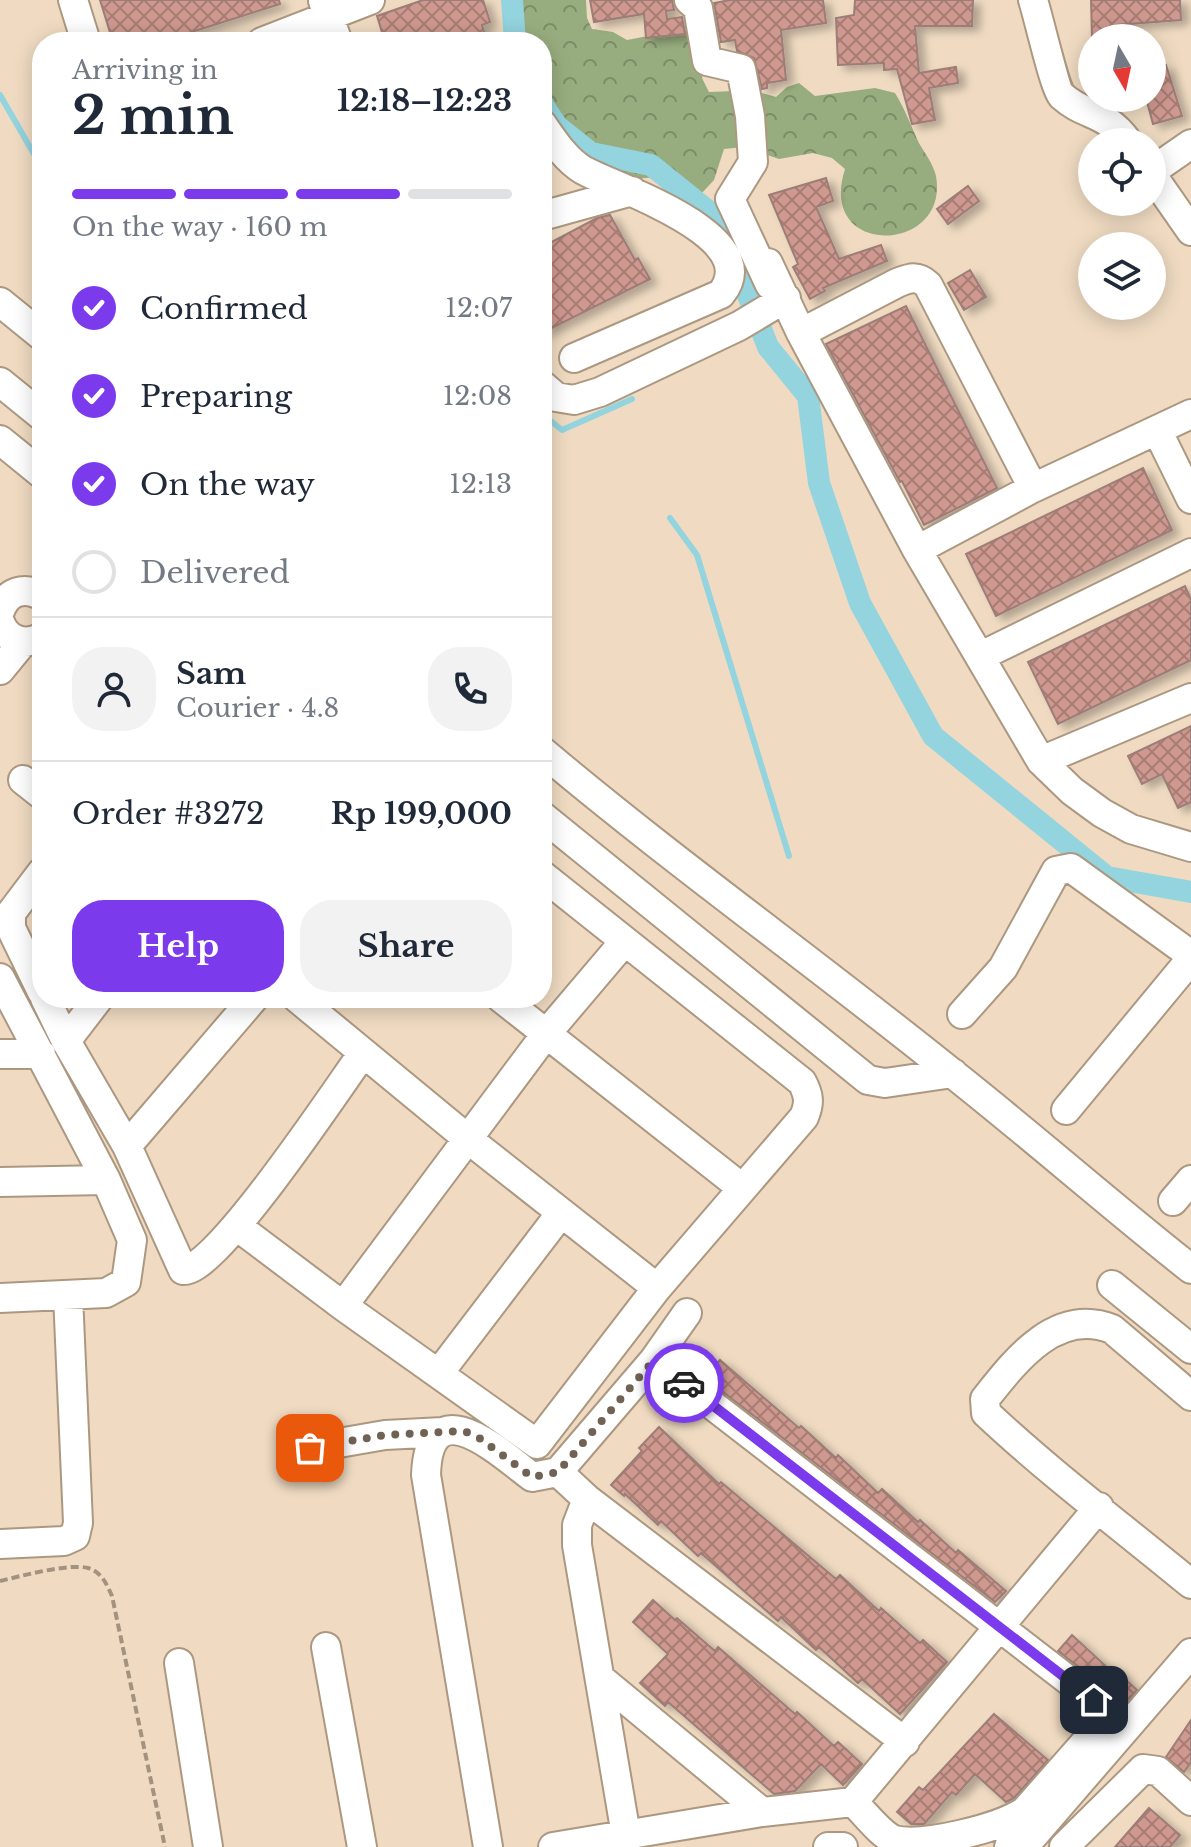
<!DOCTYPE html>
<html lang="en">
<head>
<meta charset="utf-8">
<style>
	:root { --surface:#fff; --page:#f2f2f3; --text:#1f2937; --muted:#747a83; --line:#e0e1e3; --accent:#7c3aed }
	body { margin:0; font-family:"Libre Baskerville",serif; background:var(--page); color:var(--text); height:100vh; display:flex; flex-direction:column; font-size:30px; white-space:nowrap }
	* { box-sizing:border-box; margin:0 }
	p { font-size:26px; color:var(--muted) }
	.icon { flex:none; width:44px; height:44px; fill:none; stroke:currentColor; stroke-width:2; stroke-linecap:round; stroke-linejoin:round }
	.map { position:relative; flex:1; overflow:hidden }
	.details { position:absolute; left:32px; top:32px; width:520px; height:976px; display:flex; flex-direction:column; background:var(--surface); border-radius:32px; box-shadow:0 4px 20px #0003 }
	.details>* { flex:none }
	.needle { width:52px; rotate:171deg }
	.fabs { position:absolute; left:1078px; top:24px; display:grid; gap:16px }
	.fabs a { display:grid; place-items:center; width:88px; height:88px; border-radius:50%; background:var(--surface); box-shadow:0 4px 20px #0003; font-size:40px }
	.pin { position:absolute; display:grid; place-items:center; width:68px; height:68px; color:#fff; margin:-34px; border-radius:16px; box-shadow:0 4px 12px #0006 }
	.courier { position:absolute; display:grid; place-items:center; width:80px; height:80px; margin:-40px; border:6px solid #7c3aed; border-radius:50%; background:#fff; color:#222; box-shadow:0 2px 10px #0007 }
	.headline em { font-style:normal; font-weight:700 }
	.headline div { display:flex; flex-direction:column-reverse }
	.headline { display:flex; align-items:center; justify-content:space-between; height:136px; padding:0 40px }
	h1 { font-size:52px; font-weight:700; line-height:60px }
	.bar { display:grid; grid-template-columns:repeat(4,1fr); gap:12px 8px; align-content:center; height:96px; padding:0 40px }
	.bar i { height:10px; border-radius:6px; background:var(--line) }
	.bar .active { background:var(--accent) }
	.bar p { grid-column:span 4 }
	.line { display:flex; align-items:center; gap:20px; padding:0 40px; border-top:2px solid var(--line) }
	.line div { flex:1 }
	.round { display:grid; place-items:center; flex:none; width:84px; height:84px; border-radius:32px; background:var(--page) }
	ol { padding:0 40px; list-style:none }
	li { display:flex; align-items:center; gap:24px; height:88px }
	li p { margin-inline-start:auto }
	li .icon { padding:8px; border-radius:50%; background:var(--accent); color:#fff; stroke-width:4 }
	li:last-child { color:var(--muted) }
	li i { width:44px; height:44px; border:4px solid var(--line); border-radius:50% }
	.primary-button { display:flex; gap:16px; margin-top:auto; padding:16px 40px }
	.primary-button a { flex:1; height:92px; border-radius:32px; background:var(--accent); color:#fff; font-size:32px; font-weight:700; line-height:92px; text-align:center }
	.primary-button a+a { background:var(--page); color:var(--text) }
	.map>svg:first-child { display:block }
	.forest { fill:url(#forest-crowns) }
	.lines { fill:none; stroke-linecap:round; stroke-linejoin:round }
	.stream { stroke:#93d4df; stroke-width:6 }
	.canal { stroke:#93d4df; stroke-width:22 }
	.building { fill:url(#building-cross-hatch); stroke:#9c7d77; stroke-width:2; filter:url(#shadow) }
	.minor-casing { stroke:#ac9881; stroke-width:32 }
	.path { stroke:#a2927f; stroke-width:4; stroke-dasharray:8 4; stroke-linecap:butt }
	.minor { stroke:#fff; stroke-width:28 }
	.done { stroke:#706355; stroke-width:8; stroke-dasharray:0 14.4 }
	.route { stroke:#7c3aed; stroke-width:10 }
</style>
</head>
<body>
<div class="map">
<svg width="1191" height="1847" viewBox="0 0 1191 1847">
	<defs>
		<pattern id="forest-crowns" width="20" height="18" patternUnits="userSpaceOnUse" patternTransform="scale(2)"><rect width="20" height="18" fill="#98ad7f"/><path d="M2 6a3 3 0 1 1 6 0M12 15a3 3 0 1 1 6 0" fill="none" stroke="#7c8c67"/></pattern>
		<pattern id="building-cross-hatch" width="8" height="8" patternUnits="userSpaceOnUse" patternTransform="scale(2)"><rect width="8" height="8" fill="#cf9990"/><path d="M0 0l8 8M0 8l8-8" fill="none" stroke="#a87c75"/></pattern>
		<filter id="shadow"><feDropShadow dx="7" dy="4.5" stdDeviation="4" flood-color="#0004"/></filter>
	</defs>
	<rect width="100%" height="100%" fill="#f0dbc2"/>
	<path class="forest" d="M513 0H586L587 18 592 29 613 32 627 40 679 30H694L707 61 702 78 709 92 735 91 746 102 762 93 776 97 787 87 799 83 815 96 875 88 895 93C905 109 911 126 919 143 925 154 933 163 936 176 950 254 816 259 845 169L832 158 813 153 779 159 744 147 724 149 714 180 701 194 683 187 670 174C660 176 648 179 638 178 611 175 561 133 542 114V42H513L520 16Z"/>
	<g class="lines">
		<path class="stream" d="M0 95 42 168
			M542 414 562 430 632 399
			M670 518 697 555 789 856"/>
		<path class="canal" d="M512 0 515 42
			M542 104 557 126 591 153 651 165 707 210 740 274 768 347 808 396 819 483 860 603 933 736 1107 877 1191 892"/>
	</g>
	<path class="building" d="M100 0H279L280 4 160 42H113Z
		M423 0H483L490 22 482 25 487 42H462L459 33 430 42H385L377 16Z
		M590 0H672L674 10 666 11 667 19 682 17 685 34 646 38 644 14 594 22Z
		M730 0H823L826 23 781 30 786 80 767 83V88L762 89 754 58 737 51 735 40 721 42 714 3Z
		M855 0H973L972 26H915L919 73 956 67 958 83 929 88 935 120 912 124 897 69 884 70V63L838 65 836 18 854 15Z
		M1091 0H1180L1181 20 1116 25 1119 38H1092Z
		M1166 65 1182 116 1153 124 1146 98H1152V70Z
		M826 178 833 201 816 207 839 259 881 245 887 261 823 288 825 291 810 299 793 267 798 264 769 195Z
		M968 186 979 201 948 224 937 209Z
		M610 215 635 260 638 258 650 279 542 333V247L597 218Z
		M970 270 986 297 964 310 948 283Z
		M906 306 997 488 924 525 902 481 900 482 826 344Z
		M1143 468 1172 530 996 616 966 554Z
		M1185 586 1191 600V660L1058 724 1028 662Z
		M1191 726V802L1178 808 1162 774 1142 784 1128 756Z
		M720 1360 799 1428 801 1426 836 1458 838 1455 878 1493 882 1489 918 1522 920 1520 956 1553 958 1550 1006 1591 995 1602 705 1378Z
		M659 1427 719 1484 721 1482 836 1579 840 1575 879 1611 881 1608 920 1643 923 1640 947 1662 900 1714 862 1679 858 1683 819 1647 816 1650 781 1617 778 1621 701 1553 698 1556 661 1521 658 1525 625 1494 624 1496 611 1485 642 1451 639 1448Z
		M653 1600 675 1620 677 1618 715 1651 718 1647 795 1714 797 1712 834 1746 838 1742 862 1764 843 1785 821 1764 795 1791 774 1794 668 1702 665 1706 640 1683 668 1654 633 1622Z
		M1072 1635 1110 1670 1112 1667 1137 1690 1117 1710 1105 1687 1058 1651Z
		M994 1714 1048 1760 1014 1798 1006 1802 975 1774 956 1795 952 1792 924 1824H911L897 1812 919 1787 923 1790Z
		M1191 1720V1762L1184 1772 1166 1757Z
		M1149 1808 1180 1835 1170 1847H1115Z"/>
	<g class="lines">
		<g class="minor-casing">
			<path id="minor" d="M73 0 86 42
				M689 0 698 8 707 61 741 69 750 116 753 162 730 199 770 285
				M1033 0C1038 15 1055 90 1062 96 1085 117 1105 110 1128 142
				M323 1 338 42
				M262 42 370 0
				M542 124C553 140 566 160 583 170 615 188 768 236 721 294L574 358
				M1152 171 1191 144
				M1152 175 1191 231
				M542 216 632 191
				M768 263 801 333 917 550 1041 761 1072 791 1102 813 1131 829 1191 847
				M0 302 42 336
				M801 333 897 283C910 278 917 275 928 285L1033 488
				M0 382 42 416
				M542 385 556 397 574 400 600 392 739 326 786 298
				M1157 430 1191 499
				M0 440 42 474
				M917 550 1033 488 1191 414
				M0 611C7 591 24 586 42 596
				M0 622C7 641 25 646 42 637
				M981 656 1191 553
				M0 670 23 642
				M542 751C675 863 817 964 952 1073 1033 1137 1110 1205 1191 1269
				M1041 761 1191 698
				M23 780 42 795
				M542 816 868 1080 885 1083 953 1073
				M42 872 11 913V928L42 992
				M0 978 106 1180 132 1240 126 1282 106 1293 0 1298
				M45 998 66 1041 127 1146 183 1270C215 1274 339 1086 363 1053
				M297 998 468 1139 657 1288
				M501 998 742 1188
				M962 1014 1003 968 1056 871 1071 868 1191 955
				M66 1041 99 998
				M0 1054H41
				M1066 1110 1191 959
				M127 1146 254 998
				M0 1182 106 1180
				M1173 1201 1191 1180
				M238 1227 343 1306 537 1444 657 1288 804 1117C810 1103 809 1095 802 1082L542 875
				M1112 1285 1191 1349
				M343 1306 546 1034 624 942
				M654 1360 1094 1700 1101 1712 1098 1728 1025 1811C1000 1828 924 1847 894 1840 880 1834 865 1813 853 1802
				M439 1373 561 1213
				M1191 1396 1112 1329C1056 1307 1015 1361 985 1399L986 1413C1051 1474 1122 1527 1191 1584
				M310 1448 385 1435 443 1432
				M558 1472 587 1499 905 1742
				M587 1499 577 1525V1545L626 1835
				M0 1544 64 1541 75 1536 78 1523 68 1295
				M326 1647 362 1847
				M179 1663 208 1847
				M601 1679 762 1812
				M488 1847 426 1475C429 1387 498 1451 532 1477L558 1472 654 1360 687 1313
				M553 1847 762 1812 853 1802 1099 1507
				M828 1847H843
				M1009 1847 1033 1836 1191 1653
				M1064 1847 1143 1769 1158 1771 1191 1801"/>
		</g>
		<path class="path" d="M0 1581C21 1576 69 1563 88 1568 102 1572 107 1585 112 1596L165 1847"/>
		<use href="#minor" class="minor"/>
	</g>
	<g class="lines">
		<path class="done" d="M310 1448 385 1435 464 1431 478 1437 532 1477 558 1472 654 1360 684 1383"/>
		<path class="route" d="M684 1383 1094 1700"/>
	</g>
</svg>
<div class="fabs">
<a><svg class="needle" viewBox="-14 -14 28 28"><path d="M0-13l5 13h-10z" fill="#e53935"/><path d="M0 13l5-13h-10z" fill="#747a83"/></svg></a>
<a><svg class="icon" aria-label="locate" viewBox="0 0 24 24"><circle cx="12" cy="12" r="6"/><path d="M12 2v4M12 18v4M2 12h4M18 12h4"/></svg></a>
<a><svg class="icon" aria-label="layers" viewBox="0 0 24 24"><path d="M12 4l9 5-9 5-9-5zM3 14l9 5 9-5"/></svg></a>
</div>
<div class="pin" style="left:310px;top:1448px;background:#ea580c"><svg class="icon" aria-label="bag" viewBox="0 0 24 24"><path d="M5 8h14l-1 12H6zM9 8a3 3 0 0 1 6 0"/></svg></div>
<div class="pin" style="left:1094px;top:1700px;background:#1f2937"><svg class="icon" aria-label="home" viewBox="0 0 24 24"><path d="M3 11l9-7 9 7M6 9v11h12V9"/></svg></div>
<div class="courier" style="left:684px;top:1383px"><svg class="icon" aria-label="car" viewBox="0 0 24 24"><path d="M5 17H2v-5l4-1 3-4h7l3 4 3 1v5h-3M9 17h6M6 11h13"/><circle cx="7" cy="17" r="2"/><circle cx="17" cy="17" r="2"/></svg></div>
<section class="details">
<div class="headline"><div><h1>2 min</h1><p>Arriving in</p></div><em>12:18–12:23</em></div>
<div class="bar"><i class="active"></i><i class="active"></i><i class="active"></i><i></i><p>On the way · 160 m</p></div>
<ol>
<li><svg class="icon" aria-label="check" viewBox="0 0 24 24"><path d="M5 12l5 5 9-10"/></svg>Confirmed<p>12:07</p></li>
<li><svg class="icon" aria-label="check" viewBox="0 0 24 24"><path d="M5 12l5 5 9-10"/></svg>Preparing<p>12:08</p></li>
<li><svg class="icon" aria-label="check" viewBox="0 0 24 24"><path d="M5 12l5 5 9-10"/></svg>On the way<p>12:13</p></li>
<li><i></i>Delivered</li>
</ol>
<div class="line" style="height:144px"><a class="round"><svg class="icon" aria-label="person" viewBox="0 0 24 24"><circle cx="12" cy="8" r="4"/><path d="M4 21q1-7 8-7t8 7"/></svg></a><div><b>Sam</b><p>Courier · 4.8</p></div><a class="round"><svg class="icon" aria-label="phone" viewBox="0 0 24 24"><path d="M5 4h4l2 5-3 2q2 4 5 5l2-3 5 2v4C11 20 4 13 5 4z"/></svg></a></div>
<div class="line" style="height:104px"><div>Order #3272</div><b>Rp 199,000</b></div>
<div class="primary-button"><a>Help</a><a>Share</a></div>
</section>
</div>
</body>
</html>
